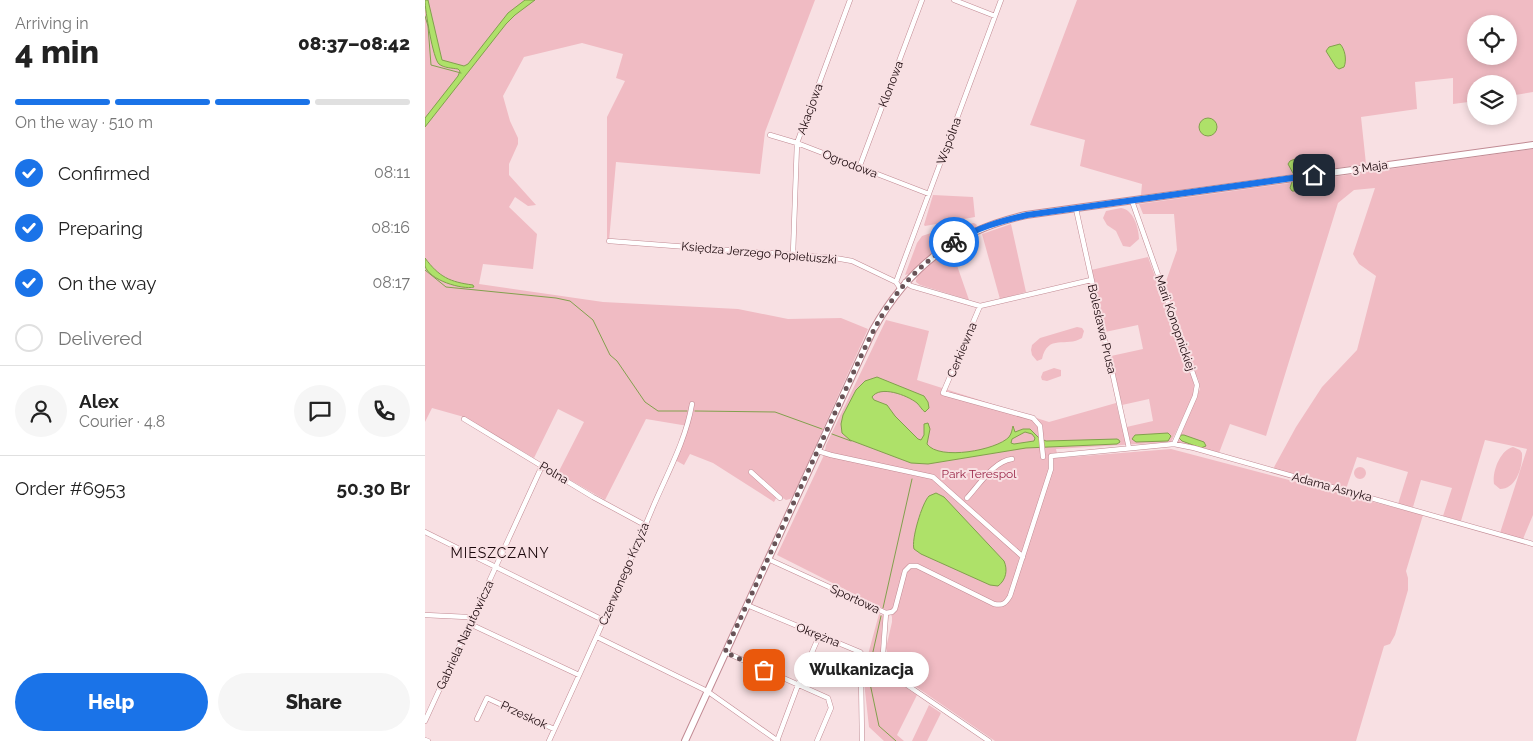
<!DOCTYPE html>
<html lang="en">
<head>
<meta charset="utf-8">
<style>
	:root { --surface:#fff; --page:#f6f6f6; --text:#222; --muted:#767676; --line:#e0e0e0; --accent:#1a73e8 }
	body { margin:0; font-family:Raleway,sans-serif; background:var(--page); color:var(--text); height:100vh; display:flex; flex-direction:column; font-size:19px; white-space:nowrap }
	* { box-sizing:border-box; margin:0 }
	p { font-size:16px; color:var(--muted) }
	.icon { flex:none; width:28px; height:28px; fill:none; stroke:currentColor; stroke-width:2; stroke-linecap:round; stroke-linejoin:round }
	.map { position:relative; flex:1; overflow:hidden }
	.side { display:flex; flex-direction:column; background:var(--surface); width:425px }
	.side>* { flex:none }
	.controls { position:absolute; left:1042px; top:15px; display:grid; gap:10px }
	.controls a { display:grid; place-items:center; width:50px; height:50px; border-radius:50%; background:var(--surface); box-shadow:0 2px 8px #0003; font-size:25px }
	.pin { position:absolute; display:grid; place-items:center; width:42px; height:42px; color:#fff; margin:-21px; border-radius:10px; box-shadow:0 2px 8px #0006 }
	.courier { position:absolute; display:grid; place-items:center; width:50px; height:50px; margin:-25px; border:4px solid #1a73e8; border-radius:50%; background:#fff; color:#222; box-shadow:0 1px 6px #0007 }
	.bubble { position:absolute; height:35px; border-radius:18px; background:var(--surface); box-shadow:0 2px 8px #0003; font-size:16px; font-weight:800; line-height:35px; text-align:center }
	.overview em { font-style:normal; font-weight:800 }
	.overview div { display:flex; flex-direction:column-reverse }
	.overview { display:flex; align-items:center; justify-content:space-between; height:85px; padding:0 15px }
	h1 { font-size:32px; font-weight:800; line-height:38px }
	.bar { display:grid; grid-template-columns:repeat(4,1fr); gap:8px 5px; align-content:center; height:60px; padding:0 15px }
	.bar i { height:6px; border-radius:4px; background:var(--line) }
	.bar .selected { background:var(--accent) }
	.bar p { grid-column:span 4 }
	.line { display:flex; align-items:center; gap:12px; padding:0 15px; border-top:1px solid var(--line) }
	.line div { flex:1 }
	.round { display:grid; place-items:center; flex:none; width:52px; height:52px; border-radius:26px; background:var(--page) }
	ol { padding:0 15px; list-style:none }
	li { display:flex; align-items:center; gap:15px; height:55px }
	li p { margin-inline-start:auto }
	li .icon { padding:5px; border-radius:50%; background:var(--accent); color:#fff; stroke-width:4 }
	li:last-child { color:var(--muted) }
	li i { width:28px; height:28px; border:2px solid var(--line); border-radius:50% }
	.primary-button { display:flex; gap:10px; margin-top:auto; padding:10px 15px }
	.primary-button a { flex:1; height:58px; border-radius:30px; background:var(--accent); color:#fff; font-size:20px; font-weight:800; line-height:58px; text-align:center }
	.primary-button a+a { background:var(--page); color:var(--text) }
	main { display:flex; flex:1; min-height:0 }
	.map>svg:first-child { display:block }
	.green { fill:#f0bbc3; fill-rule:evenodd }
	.water { fill:#aee169; stroke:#82a04d; fill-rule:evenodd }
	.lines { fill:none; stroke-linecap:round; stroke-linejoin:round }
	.stream { stroke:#82a04d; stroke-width:1 }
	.street-casing { stroke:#c18a93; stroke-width:5.5 }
	.secondary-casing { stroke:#c18a93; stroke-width:8 }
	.street { stroke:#fff; stroke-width:4.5 }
	.secondary { stroke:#fff; stroke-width:6 }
	.done { stroke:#685357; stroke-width:5; stroke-dasharray:0 9 }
	.route { stroke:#1a73e8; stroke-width:6 }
	.labels { text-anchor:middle; stroke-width:4; stroke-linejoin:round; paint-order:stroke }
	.street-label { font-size:12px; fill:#1a070b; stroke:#f8e0e3 }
	.park-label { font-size:12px; fill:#992547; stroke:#f8e0e3 }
	.neighbourhood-label { font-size:14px; letter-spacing:1px; fill:#1a070b; stroke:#f8e0e3 }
</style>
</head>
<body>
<main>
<section class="side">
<div class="overview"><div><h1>4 min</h1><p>Arriving in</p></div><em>08:37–08:42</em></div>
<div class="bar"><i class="selected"></i><i class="selected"></i><i class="selected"></i><i></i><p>On the way · 510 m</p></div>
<ol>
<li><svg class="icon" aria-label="check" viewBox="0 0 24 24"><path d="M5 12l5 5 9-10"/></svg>Confirmed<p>08:11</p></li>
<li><svg class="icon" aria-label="check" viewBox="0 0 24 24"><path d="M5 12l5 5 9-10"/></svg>Preparing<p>08:16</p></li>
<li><svg class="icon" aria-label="check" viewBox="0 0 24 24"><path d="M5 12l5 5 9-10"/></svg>On the way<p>08:17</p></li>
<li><i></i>Delivered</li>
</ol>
<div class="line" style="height:90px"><a class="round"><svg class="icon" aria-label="person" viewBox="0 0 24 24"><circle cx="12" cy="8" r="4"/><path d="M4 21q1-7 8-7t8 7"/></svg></a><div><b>Alex</b><p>Courier · 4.8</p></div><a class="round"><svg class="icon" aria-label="chat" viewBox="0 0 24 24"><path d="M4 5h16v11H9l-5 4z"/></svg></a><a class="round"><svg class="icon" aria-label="phone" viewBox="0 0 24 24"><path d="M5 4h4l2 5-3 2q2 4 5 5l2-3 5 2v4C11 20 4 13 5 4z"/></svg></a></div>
<div class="line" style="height:65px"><div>Order #6953</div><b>50.30 Br</b></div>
<div class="primary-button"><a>Help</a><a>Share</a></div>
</section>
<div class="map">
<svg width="1108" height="741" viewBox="0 0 1108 741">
	<rect width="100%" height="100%" fill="#f8e0e3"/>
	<path class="green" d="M0 0H390L340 132 335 174 191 162 184 241 182 239V117L200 81 191 78 198 54 157 43 99 57 78 96 85 121 93 138V144L84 164V175L111 205 103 206 90 197 84 207 112 234 108 269 58 264 54 284 178 302 313 309 363 319 416 318 443 329 368 496 365 499 361 500 353 495 349 502 288 463 265 454 259 465 250 460 263 426 221 419 180 500 133 473 159 422 133 409 109 458 39 417 7 408 0 422Z
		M652 0H1108V92L1084 96V84H1051V101L1028 104V78L990 82 992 109 936 117 941 164 716 195 717 184 655 166 660 140 605 125ZM1051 24H1084V56H1051Z
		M1108 149V515L1098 539 1075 533 1102 449 1060 440 1036 521 1018 516 1027 488 996 480 988 507 973 504 983 472 932 457 921 489 848 469 871 427 897 387 932 350 951 276 934 264 928 254 950 188 929 190 913 203 841 436 805 424 794 453 753 443 752 440 775 389 774 381 770 372 766 374 769 385 768 397 746 442 631 449 633 458 746 449 998 515 981 571 983 578V590L970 635 965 644 959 646 931 741H570L484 682 468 669 464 662 461 648 467 622V617L465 612 352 555 399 455 401 445 461 320 504 331 492 380 624 422 691 403 697 428 728 421 724 399 697 405 686 356 718 349 713 325 680 332 666 270 723 257 755 345 760 346 739 287 752 250 749 214H718L714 204Z
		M508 195 548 197 550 217 500 226 499 225Z
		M696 208C708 209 714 228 714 239L705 247 698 246 691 231 682 225 678 218 681 211Z
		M549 223 552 225 551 227C525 238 504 254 484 274L480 275 492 243 497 236 518 229Z
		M586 224 601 292 575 299 557 234Z
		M526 248 544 300 495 285 491 282C491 270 517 254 526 248Z
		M652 327 657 328 659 331 657 338C641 348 623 333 617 359L612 361 607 355 606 350 607 345 615 338Z
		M629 368 636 370V376L622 381 617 380 616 377 618 372Z
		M1088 447 1095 450 1097 453C1098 467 1091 489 1075 489L1069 484C1067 472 1075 450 1088 447Z
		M929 473a6 6 0 1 1 12 0a6 6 0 1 1-12 0Z
		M454 614 459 616C459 627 456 637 456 648 456 672 474 683 492 695L472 735 479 741H459L444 727 438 673Z
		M504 705 516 713 502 741H487Z"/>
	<path class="water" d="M0 0H3L17 60 39 66 43 64 83 13 100 0H110L90 15 81 24 0 127V118L33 76 35 71 33 69C27 68 19 68 14 64 8 59 0 10 0 0Z
		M915 44C920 49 922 60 919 67L914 69 911 67 901 51 904 47Z
		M774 127a9 9 0 1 1 18 0a9 9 0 1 1-18 0Z
		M870 159 876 161C884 169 882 193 867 191L865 188 869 175 863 164 865 161Z
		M0 258C14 277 25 282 48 285L49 287C37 290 4 280 0 266 0 263 0 261 0 258Z
		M452 377 499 396 503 402 504 408 500 412C497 410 495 406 492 403 482 395 455 385 447 397L449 400 462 405 470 416 493 439 496 440 499 435V424L503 423 505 429 502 444C514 461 572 450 584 437 587 433 587 429 588 426L590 432 598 429H605L614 438 621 441 692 439 694 440 695 442 692 444 601 448 503 464 486 463 425 440 417 433 416 424 418 415 431 390 440 381ZM600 432 607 434 610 438 609 441 589 444 586 443 587 439Z
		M743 433 746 436 743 441 711 442 707 439 710 435Z
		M756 435H759L779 442 781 446 776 448 757 441 754 438Z
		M511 493 519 497 579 561C583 570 581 580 573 586L565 585 496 554 489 549C486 540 497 503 504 496Z"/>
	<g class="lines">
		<path class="stream" d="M0 16 3 26 6 65 36 73
			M0 270 21 287 131 298 145 301 168 320 185 355 192 361 220 402 233 411H262
			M270 411 350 412 397 429
			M407 434 426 441
			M458 608 487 479
			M456 616 443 674 454 726 471 741"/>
		<g class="street-casing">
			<path id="street" d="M529 0 570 16
				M345 135 372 143 504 194
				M434 168 497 0
				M707 201 772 385 770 396 749 444
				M651 209 704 448
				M184 241 410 258 427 261 471 282 475 288
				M368 254 372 143 425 0
				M471 282 576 0
				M480 282 486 286 555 306 666 280
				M555 306 518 393 608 418 615 426 618 457
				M39 419 168 497 220 525
				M393 451 406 455 508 477 598 557
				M326 472 355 498
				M542 498C554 485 569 461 587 459
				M0 532 180 621
				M343 559 461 613
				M322 605 435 652 439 657 436 673 437 741
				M461 613 467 612 470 609 480 571 485 566H492L569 604C578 606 581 603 585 596L626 469V456L749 444 769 448 1108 544
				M461 613 458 654 464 670 479 683 564 741
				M0 615 42 617 47 619
				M45 624 154 675
				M172 637 282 691 353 741
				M300 652 403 698 406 708 392 741
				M52 719 62 698 129 729
				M0 721 117 466
				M0 740 3 741
				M124 741C160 663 195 586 228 507 242 474 261 440 267 404
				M352 741 373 685 394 636"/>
		</g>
		<g class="secondary-casing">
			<path id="secondary" d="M260 741 448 330C484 266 530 231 601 215L1108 145"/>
		</g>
		<use href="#street" class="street"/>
		<use href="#secondary" class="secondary"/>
	</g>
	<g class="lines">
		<path class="done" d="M339 670 300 652 437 354C460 304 482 273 529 242"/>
		<path class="route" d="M529 242C551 228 576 221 602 215L889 175"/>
	</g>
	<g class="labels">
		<g class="street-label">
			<text transform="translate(466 84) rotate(-69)" y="4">Klonowa</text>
			<text transform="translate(385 109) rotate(-70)" y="4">Akacjowa</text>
			<text transform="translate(524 141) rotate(-70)" y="4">Wspólna</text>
			<text transform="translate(425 164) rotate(21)" y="4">Ogrodowa</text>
			<text transform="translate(945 167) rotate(-8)" y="4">3 Maja</text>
			<text transform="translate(334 253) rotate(5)" y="4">Księdza Jerzego Popiełuszki</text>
			<text transform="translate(750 323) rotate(71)" y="4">Marii Konopnickiej</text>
			<text transform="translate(677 329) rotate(77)" y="4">Bolesława Prusa</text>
			<text transform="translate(537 350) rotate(-67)" y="4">Cerkiewna</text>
			<text transform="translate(129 473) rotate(31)" y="4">Polna</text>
			<text transform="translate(907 487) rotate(15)" y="4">Adama Asnyka</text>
			<text transform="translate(199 574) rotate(-67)" y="4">Czerwonego Krzyża</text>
			<text transform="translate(430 599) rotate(25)" y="4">Sportowa</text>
			<text transform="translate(40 635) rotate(-65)" y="4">Gabriela Narutowicza</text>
			<text transform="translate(393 635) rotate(22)" y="4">Okrężna</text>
			<text transform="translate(99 715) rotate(25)" y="4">Przeskok</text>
		</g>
		<g class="park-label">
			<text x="554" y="478">Park Terespol</text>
		</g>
		<g class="neighbourhood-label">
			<text x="75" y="558">MIESZCZANY</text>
		</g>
	</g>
</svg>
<div class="controls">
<a><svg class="icon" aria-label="locate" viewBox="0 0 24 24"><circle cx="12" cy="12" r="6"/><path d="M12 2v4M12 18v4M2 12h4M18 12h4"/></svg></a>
<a><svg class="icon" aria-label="layers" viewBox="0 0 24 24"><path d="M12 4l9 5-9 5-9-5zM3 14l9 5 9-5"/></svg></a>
</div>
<div class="pin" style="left:339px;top:670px;background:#ea580c"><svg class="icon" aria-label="bag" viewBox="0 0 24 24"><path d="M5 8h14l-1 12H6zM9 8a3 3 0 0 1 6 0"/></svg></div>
<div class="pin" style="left:889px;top:175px;background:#1f2937"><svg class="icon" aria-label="home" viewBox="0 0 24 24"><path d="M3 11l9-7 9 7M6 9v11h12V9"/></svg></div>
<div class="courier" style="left:529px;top:242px"><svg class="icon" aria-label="bike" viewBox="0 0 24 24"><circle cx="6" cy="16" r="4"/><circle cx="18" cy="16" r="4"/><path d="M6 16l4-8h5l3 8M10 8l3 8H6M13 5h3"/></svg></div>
<div class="bubble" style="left:369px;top:652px;width:135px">Wulkanizacja</div>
</div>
</main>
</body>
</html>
